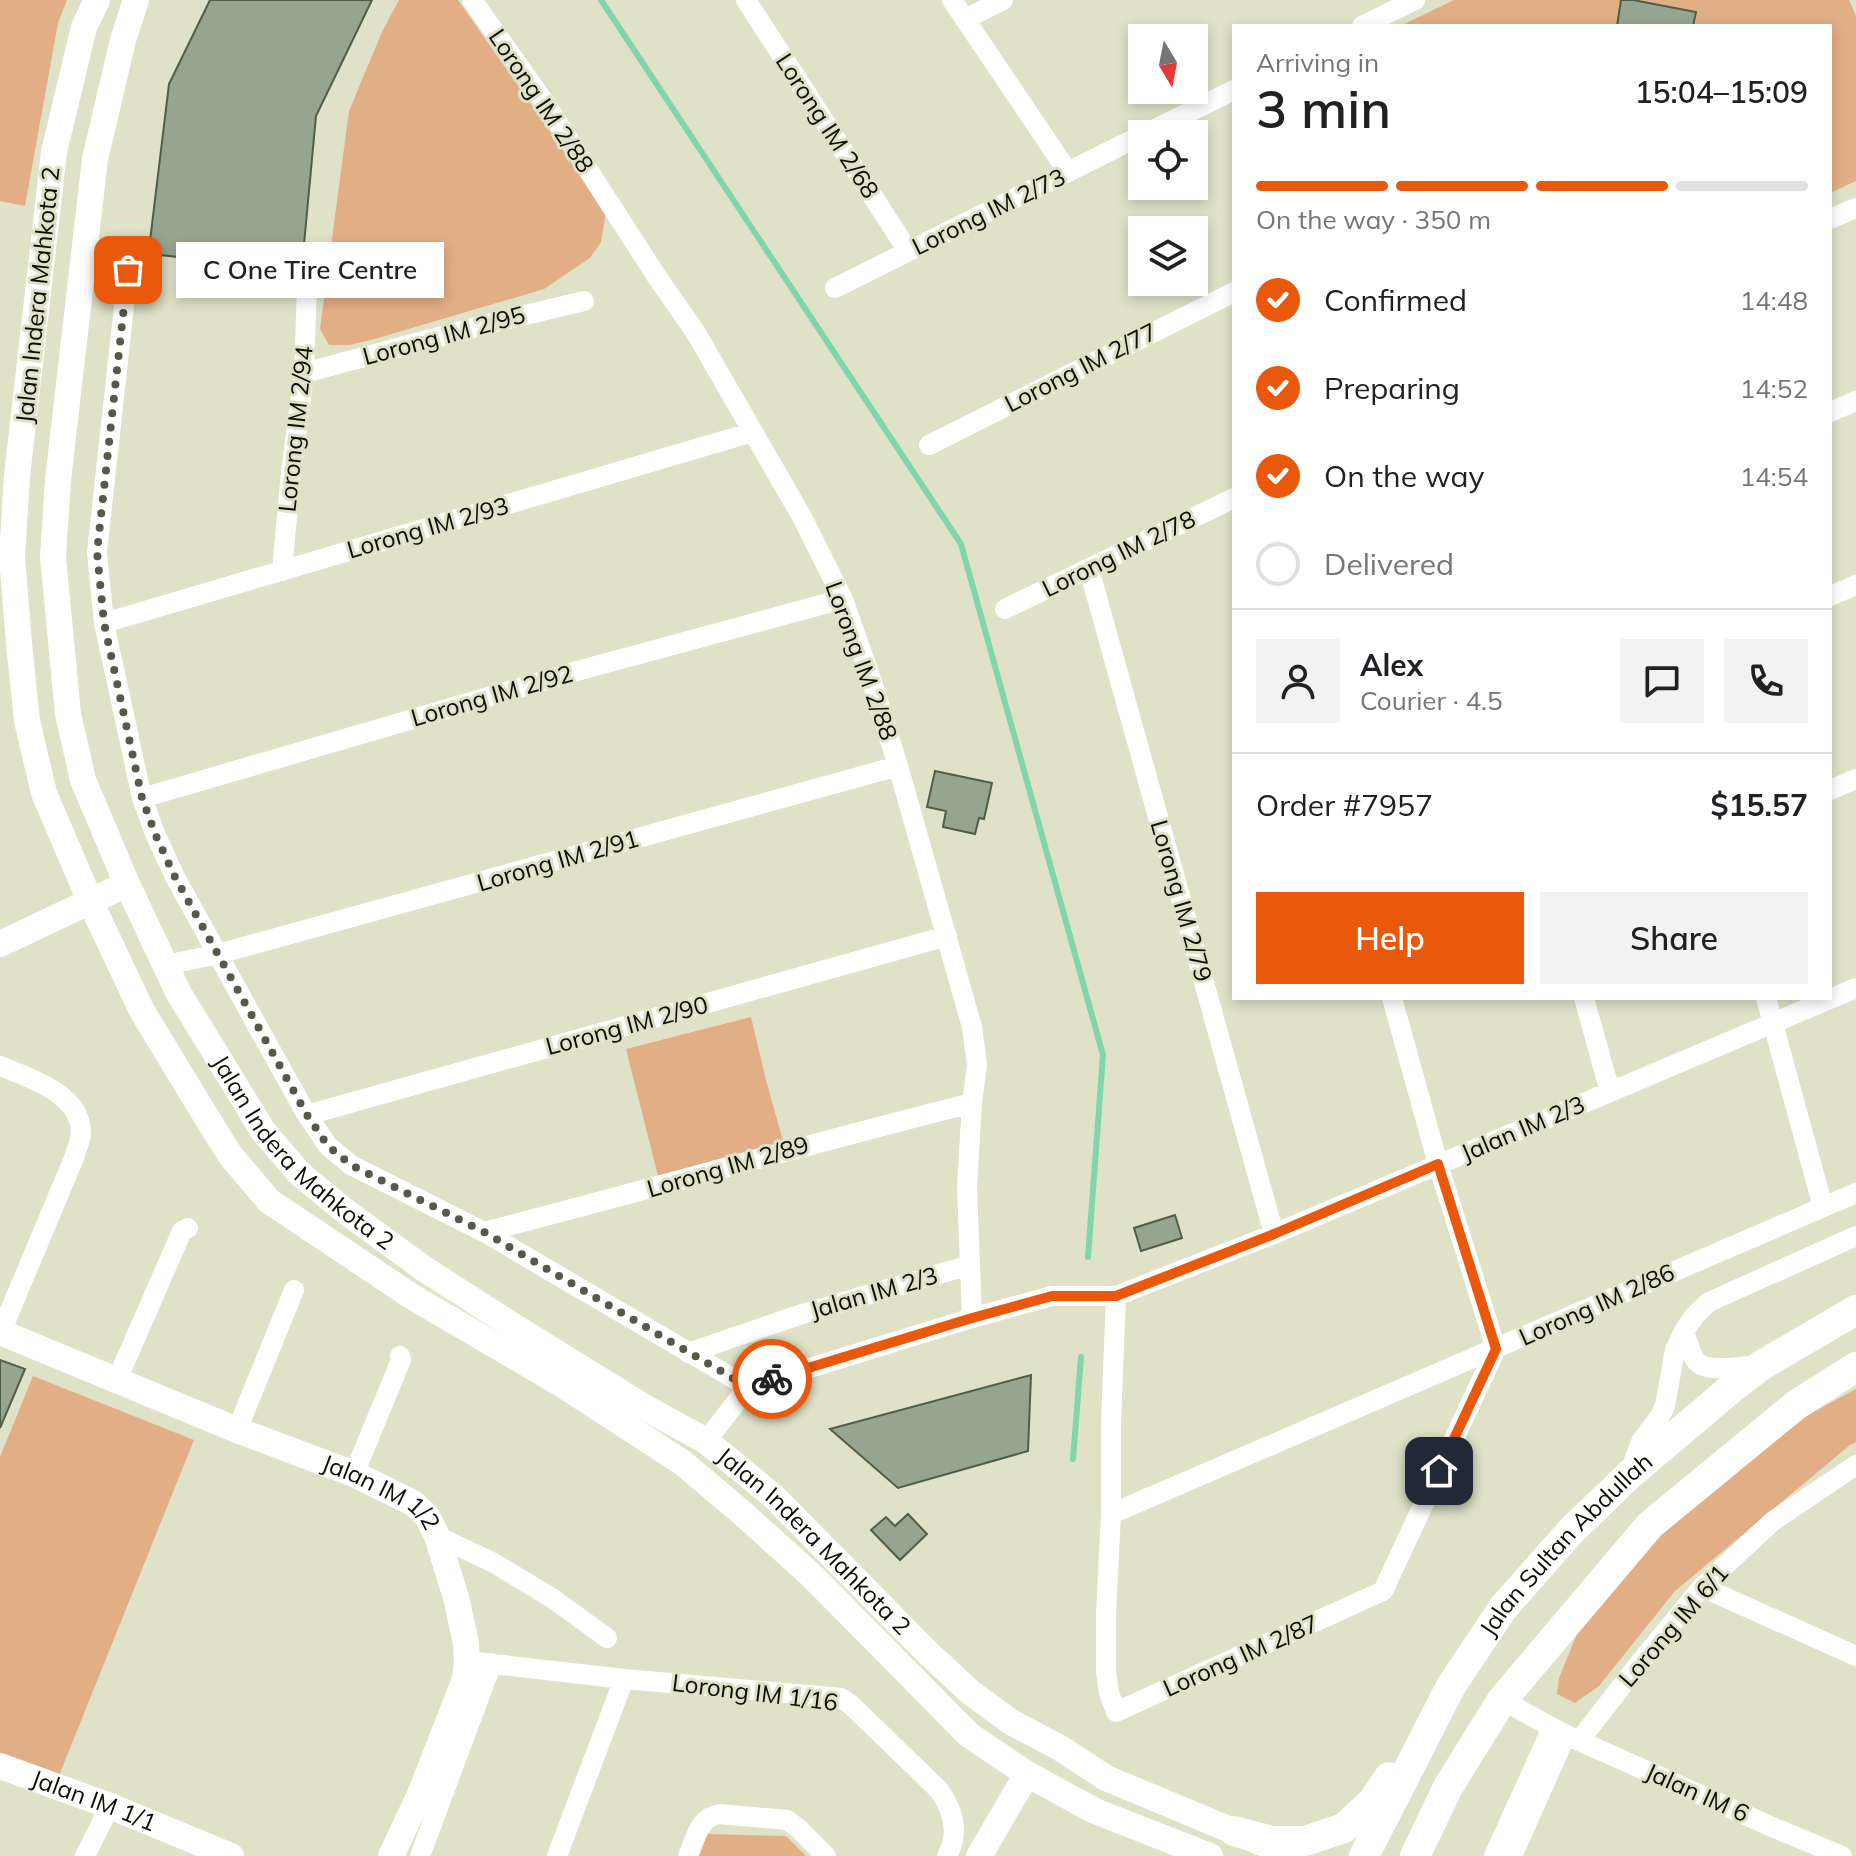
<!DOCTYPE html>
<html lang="en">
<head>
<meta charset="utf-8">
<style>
	:root { --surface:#fff; --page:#f2f2f2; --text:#202124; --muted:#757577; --line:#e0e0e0; --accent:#ea580c }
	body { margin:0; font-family:Mulish,sans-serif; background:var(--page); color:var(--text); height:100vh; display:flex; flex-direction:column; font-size:30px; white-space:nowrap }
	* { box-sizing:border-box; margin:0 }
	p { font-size:26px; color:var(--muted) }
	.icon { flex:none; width:44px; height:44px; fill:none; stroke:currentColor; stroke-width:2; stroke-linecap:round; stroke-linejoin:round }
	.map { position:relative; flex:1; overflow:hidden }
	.panel { position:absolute; left:1232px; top:24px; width:600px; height:976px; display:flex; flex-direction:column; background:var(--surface); border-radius:0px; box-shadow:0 4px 12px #0003 }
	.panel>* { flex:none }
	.needle { width:52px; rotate:170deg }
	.buttons { position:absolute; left:1128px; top:24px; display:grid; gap:16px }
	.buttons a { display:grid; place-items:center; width:80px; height:80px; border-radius:0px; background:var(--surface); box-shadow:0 4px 12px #0003; font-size:40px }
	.pin { position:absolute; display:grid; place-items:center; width:68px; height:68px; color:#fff; margin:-34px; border-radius:16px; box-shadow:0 4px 12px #0006 }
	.courier { position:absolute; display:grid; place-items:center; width:80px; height:80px; margin:-40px; border:6px solid #ea580c; border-radius:50%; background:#fff; color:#222; box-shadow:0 2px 10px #0007 }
	.bubble { position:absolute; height:56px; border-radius:0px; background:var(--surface); box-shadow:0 4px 12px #0003; font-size:26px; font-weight:600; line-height:56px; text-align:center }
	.headline em { font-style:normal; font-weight:600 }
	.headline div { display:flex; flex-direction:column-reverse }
	.headline { display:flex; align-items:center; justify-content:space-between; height:136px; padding:0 24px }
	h1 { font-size:52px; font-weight:600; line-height:60px }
	.bar { display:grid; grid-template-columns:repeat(4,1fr); gap:12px 8px; align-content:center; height:96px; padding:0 24px }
	.bar i { height:10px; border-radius:6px; background:var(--line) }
	.bar .current { background:var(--accent) }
	.bar p { grid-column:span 4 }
	.line { display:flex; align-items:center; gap:20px; padding:0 24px; border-top:2px solid var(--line) }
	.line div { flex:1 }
	.round { display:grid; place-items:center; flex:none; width:84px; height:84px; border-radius:0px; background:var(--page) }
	ol { padding:0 24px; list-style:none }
	li { display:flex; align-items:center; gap:24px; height:88px }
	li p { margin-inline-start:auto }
	li .icon { padding:8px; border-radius:50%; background:var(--accent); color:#fff; stroke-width:4 }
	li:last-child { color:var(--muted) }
	li i { width:44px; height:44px; border:4px solid var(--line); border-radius:50% }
	.cta { display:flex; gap:16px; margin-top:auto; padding:16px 24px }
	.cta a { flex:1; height:92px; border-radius:0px; background:var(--accent); color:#fff; font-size:32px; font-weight:600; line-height:92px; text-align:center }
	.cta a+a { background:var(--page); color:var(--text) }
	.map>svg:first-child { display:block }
	.green { fill:#e2ae85 }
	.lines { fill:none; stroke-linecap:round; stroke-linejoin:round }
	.stream { stroke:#80d5ad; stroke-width:6 }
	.building { fill:#96a590; stroke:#4f5d49; stroke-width:2 }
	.minor { stroke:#fff; stroke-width:20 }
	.tertiary { stroke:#fff; stroke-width:26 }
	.secondary { stroke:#fff; stroke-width:30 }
	.done { stroke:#565849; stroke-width:8; stroke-dasharray:0 14.4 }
	.route { stroke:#ea580c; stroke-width:10 }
	.labels { text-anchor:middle; stroke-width:6; stroke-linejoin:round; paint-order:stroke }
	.street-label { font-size:24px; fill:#0d0d05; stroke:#dfe2c7 }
</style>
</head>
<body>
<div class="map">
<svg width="1856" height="1856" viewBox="0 0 1856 1856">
	<rect width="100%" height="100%" fill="#dfe2c7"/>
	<path class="green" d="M0 0H67L58 23 25 206 0 201Z
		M399 0H458L606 211 601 242 590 258 544 289 378 338 350 345H329L320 329 349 111 382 32Z
		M1454 0H1849L1856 16V181L1830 193V26H1400Z
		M751 1017 766 1080 783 1141 658 1176 626 1049Z
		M33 1376 194 1440 58 1778 0 1755V1457Z
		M1856 1389V1442L1850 1445 1675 1591 1599 1686 1575 1703 1557 1694 1559 1678 1581 1624 1661 1531 1808 1415Z
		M704 1834 786 1836 806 1856H695Z"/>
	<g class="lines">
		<path class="stream" d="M601 0 961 544 1103 1055 1088 1257
			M1073 1459 1081 1357"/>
	</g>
	<path class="building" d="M210 0H372L316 116 303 255 289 269 160 255 150 241 169 84Z
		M1621 0H1633L1696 12 1693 26H1617Z
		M935 771 992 783 984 819 979 818 975 834 943 827 946 811 927 807Z
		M1175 1215 1182 1238 1141 1251 1134 1228Z
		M0 1360 25 1369 0 1428Z
		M1031 1375 1028 1451 898 1488 830 1429Z
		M908 1514 927 1534 900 1560 871 1530 886 1517 895 1526Z"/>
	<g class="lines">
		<path class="minor" d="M472 0 545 103 657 277 696 333 802 517 843 599 872 682 898 766 972 1027 977 1065 972 1103 967 1187 972 1318
			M746 0 908 251
			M952 0 1068 172
			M965 19 1003 0
			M1362 26 1415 0
			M1145 134 1234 90
			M1830 219 1856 208
			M128 270 97 552 104 623 142 798 156 836 175 877 269 1047 307 1115 328 1146 351 1165 484 1232 748 1387
			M835 288 1142 135
			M304 373 484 325 584 301
			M1830 412 1856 401
			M929 445 1234 292
			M1089 569 1274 1234
			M282 571 291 472 304 373 307 287
			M1830 596 1856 585
			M1005 609 1234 498
			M104 623 753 432
			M1830 790 1856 779
			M142 798 577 671 843 599
			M166 965 218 954 898 766
			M1392 998 1438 1164 1496 1349
			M1584 998 1610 1092
			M1766 998 1823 1207
			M0 1066C29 1078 80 1093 81 1132 81 1141 76 1150 74 1158L1 1332
			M307 1115 947 936
			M484 1232C647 1190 809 1144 972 1103
			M1116 1296 1111 1423V1514L1106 1614V1672L1109 1693 1116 1712 1383 1591 1496 1349
			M1684 1331C1687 1340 1690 1353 1696 1361 1707 1374 1744 1366 1760 1365
			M688 1353 802 1314 970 1265
			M117 1380 182 1231 188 1228
			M237 1430 294 1290
			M706 1441 748 1387 972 1318 1052 1296H1116L1274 1234 1856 988
			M1630 1471 1641 1442 1660 1416 1665 1406 1675 1350 1684 1331 1695 1315 1709 1302 1856 1236
			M354 1474 401 1360 400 1356
			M1111 1514 1856 1193
			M437 1536 494 1563 552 1598 607 1638
			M1702 1587 1856 1656
			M467 1661 624 1679 841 1698 850 1704 939 1790C953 1810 960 1833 947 1856
			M1502 1700 1566 1735 1770 1826 1842 1856
			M1579 1741 1642 1660 1702 1587 1773 1521 1856 1465
			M85 1856 110 1806
			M420 1856 492 1663
			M557 1856 624 1679
			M688 1856C696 1838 698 1818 719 1814L787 1820 799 1829 826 1856
			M1494 1856 1552 1728
			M1512 1856 1566 1735"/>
		<g class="tertiary">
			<path d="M97 0 84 27 54 152 17 476 12 557 19 643 27 721 44 793 90 901 142 1011 196 1100 230 1155 269 1201 411 1296 563 1385 683 1463 741 1512 812 1576 969 1735 1027 1774 1095 1811 1210 1856"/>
			<path id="s1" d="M136 0 123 40 95 159 58 480 53 557 68 714 83 780 127 884 178 992 263 1131 299 1173 345 1211 423 1268 510 1324 646 1408 706 1441 773 1496 926 1651 970 1692 1011 1722 1060 1748 1106 1778 1293 1856"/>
			<path d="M0 944 127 884"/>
			<path id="s2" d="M0 1332 237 1430 354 1474 413 1503 427 1516 437 1536 457 1601 466 1644 467 1661 465 1679 421 1792 391 1856"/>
			<path id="s3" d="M0 1766 110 1806 231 1856"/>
			<path d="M979 1856 1027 1774"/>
		</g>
		<g class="secondary">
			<path d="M1234 1831 1272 1841H1305L1344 1828 1373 1801 1389 1777"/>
			<path id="s4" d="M1364 1856 1451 1686 1503 1608 1570 1532 1629 1475 1733 1387 1762 1365 1856 1310"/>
			<path d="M1415 1856 1448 1787 1502 1700 1650 1525 1796 1405 1856 1367"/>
		</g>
	</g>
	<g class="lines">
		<path class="done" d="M128 270 97 552 104 623 142 798 156 836 175 877 307 1115 328 1146 351 1165 484 1232 748 1387 772 1379"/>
		<path class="route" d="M772 1379 972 1318 1052 1296H1116L1274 1234 1438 1164 1496 1349 1439 1471"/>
	</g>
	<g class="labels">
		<g class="street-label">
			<text transform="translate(541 101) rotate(56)" y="8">Lorong IM 2/88</text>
			<text transform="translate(827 126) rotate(57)" y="8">Lorong IM 2/68</text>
			<text transform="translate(989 212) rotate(-26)" y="8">Lorong IM 2/73</text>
			<text transform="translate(38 295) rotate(-84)" y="8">Jalan Indera Mahkota 2</text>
			<text transform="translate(444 336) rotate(-15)" y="8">Lorong IM 2/95</text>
			<text transform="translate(1081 368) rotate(-27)" y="8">Lorong IM 2/77</text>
			<text transform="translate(296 429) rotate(-84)" y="8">Lorong IM 2/94</text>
			<text transform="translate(428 528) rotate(-16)" y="8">Lorong IM 2/93</text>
			<text transform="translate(1119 554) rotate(-26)" y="8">Lorong IM 2/78</text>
			<text transform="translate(861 661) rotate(70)" y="8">Lorong IM 2/88</text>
			<text transform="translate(492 696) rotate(-16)" y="8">Lorong IM 2/92</text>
			<text transform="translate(558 861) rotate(-16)" y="8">Lorong IM 2/91</text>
			<text transform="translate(1181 901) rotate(74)" y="8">Lorong IM 2/79</text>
			<text transform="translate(627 1026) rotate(-15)" y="8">Lorong IM 2/90</text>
			<text transform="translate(1523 1129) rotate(-23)" y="8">Jalan IM 2/3</text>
			<text dy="8" stroke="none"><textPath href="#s1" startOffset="1228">Jalan Indera Mahkota 2</textPath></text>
			<text transform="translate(728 1167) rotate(-16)" y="8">Lorong IM 2/89</text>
			<text transform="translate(874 1293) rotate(-16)" y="8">Jalan IM 2/3</text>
			<text transform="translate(1597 1305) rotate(-24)" y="8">Lorong IM 2/86</text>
			<text dy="8" stroke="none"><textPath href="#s2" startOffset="414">Jalan IM 1/2</textPath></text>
			<text dy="8" stroke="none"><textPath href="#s1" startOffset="1876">Jalan Indera Mahkota 2</textPath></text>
			<text dy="8" stroke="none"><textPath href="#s4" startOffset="374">Jalan Sultan Abdullah</textPath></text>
			<text transform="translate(1674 1626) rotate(-49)" y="8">Lorong IM 6/1</text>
			<text transform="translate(1241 1656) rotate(-24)" y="8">Lorong IM 2/87</text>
			<text transform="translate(755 1693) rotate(7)" y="8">Lorong IM 1/16</text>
			<text transform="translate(1697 1793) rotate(24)" y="8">Jalan IM 6</text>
			<text dy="8" stroke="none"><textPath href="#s3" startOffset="100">Jalan IM 1/1</textPath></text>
		</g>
	</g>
</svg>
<div class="buttons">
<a><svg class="needle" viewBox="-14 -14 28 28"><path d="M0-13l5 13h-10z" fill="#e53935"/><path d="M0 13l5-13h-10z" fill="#757577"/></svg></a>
<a><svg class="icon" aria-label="locate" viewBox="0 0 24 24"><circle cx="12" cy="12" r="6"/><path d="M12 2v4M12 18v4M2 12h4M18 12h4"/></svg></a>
<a><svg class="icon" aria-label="layers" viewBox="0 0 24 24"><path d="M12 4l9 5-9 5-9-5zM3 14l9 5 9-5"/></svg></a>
</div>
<div class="pin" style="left:128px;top:270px;background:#ea580c"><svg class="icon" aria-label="bag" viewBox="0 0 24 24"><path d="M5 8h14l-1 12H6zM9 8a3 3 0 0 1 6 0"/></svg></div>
<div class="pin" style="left:1439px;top:1471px;background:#1f2937"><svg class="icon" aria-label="home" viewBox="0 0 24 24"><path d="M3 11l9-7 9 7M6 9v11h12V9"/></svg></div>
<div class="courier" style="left:772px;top:1379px"><svg class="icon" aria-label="bike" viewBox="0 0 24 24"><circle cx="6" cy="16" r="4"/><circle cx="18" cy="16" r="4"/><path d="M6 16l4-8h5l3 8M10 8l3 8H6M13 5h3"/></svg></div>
<div class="bubble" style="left:176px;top:242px;width:268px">C One Tire Centre</div>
<section class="panel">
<div class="headline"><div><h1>3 min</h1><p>Arriving in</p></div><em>15:04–15:09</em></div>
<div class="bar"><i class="current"></i><i class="current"></i><i class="current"></i><i></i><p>On the way · 350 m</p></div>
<ol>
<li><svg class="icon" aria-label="check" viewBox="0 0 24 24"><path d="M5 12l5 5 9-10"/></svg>Confirmed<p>14:48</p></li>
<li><svg class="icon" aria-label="check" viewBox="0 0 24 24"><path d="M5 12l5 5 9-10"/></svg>Preparing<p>14:52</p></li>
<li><svg class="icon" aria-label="check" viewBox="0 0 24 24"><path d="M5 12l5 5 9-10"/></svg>On the way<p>14:54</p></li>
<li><i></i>Delivered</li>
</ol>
<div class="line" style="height:144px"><a class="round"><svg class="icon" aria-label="person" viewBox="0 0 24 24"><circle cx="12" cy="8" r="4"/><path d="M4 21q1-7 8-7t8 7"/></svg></a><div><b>Alex</b><p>Courier · 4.5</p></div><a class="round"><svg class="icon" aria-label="chat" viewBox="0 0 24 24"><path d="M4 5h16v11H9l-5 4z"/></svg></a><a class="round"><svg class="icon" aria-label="phone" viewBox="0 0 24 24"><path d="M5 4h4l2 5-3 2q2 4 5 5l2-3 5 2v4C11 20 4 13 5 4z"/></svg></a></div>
<div class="line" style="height:104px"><div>Order #7957</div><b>$15.57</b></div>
<div class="cta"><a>Help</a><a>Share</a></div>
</section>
</div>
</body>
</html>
